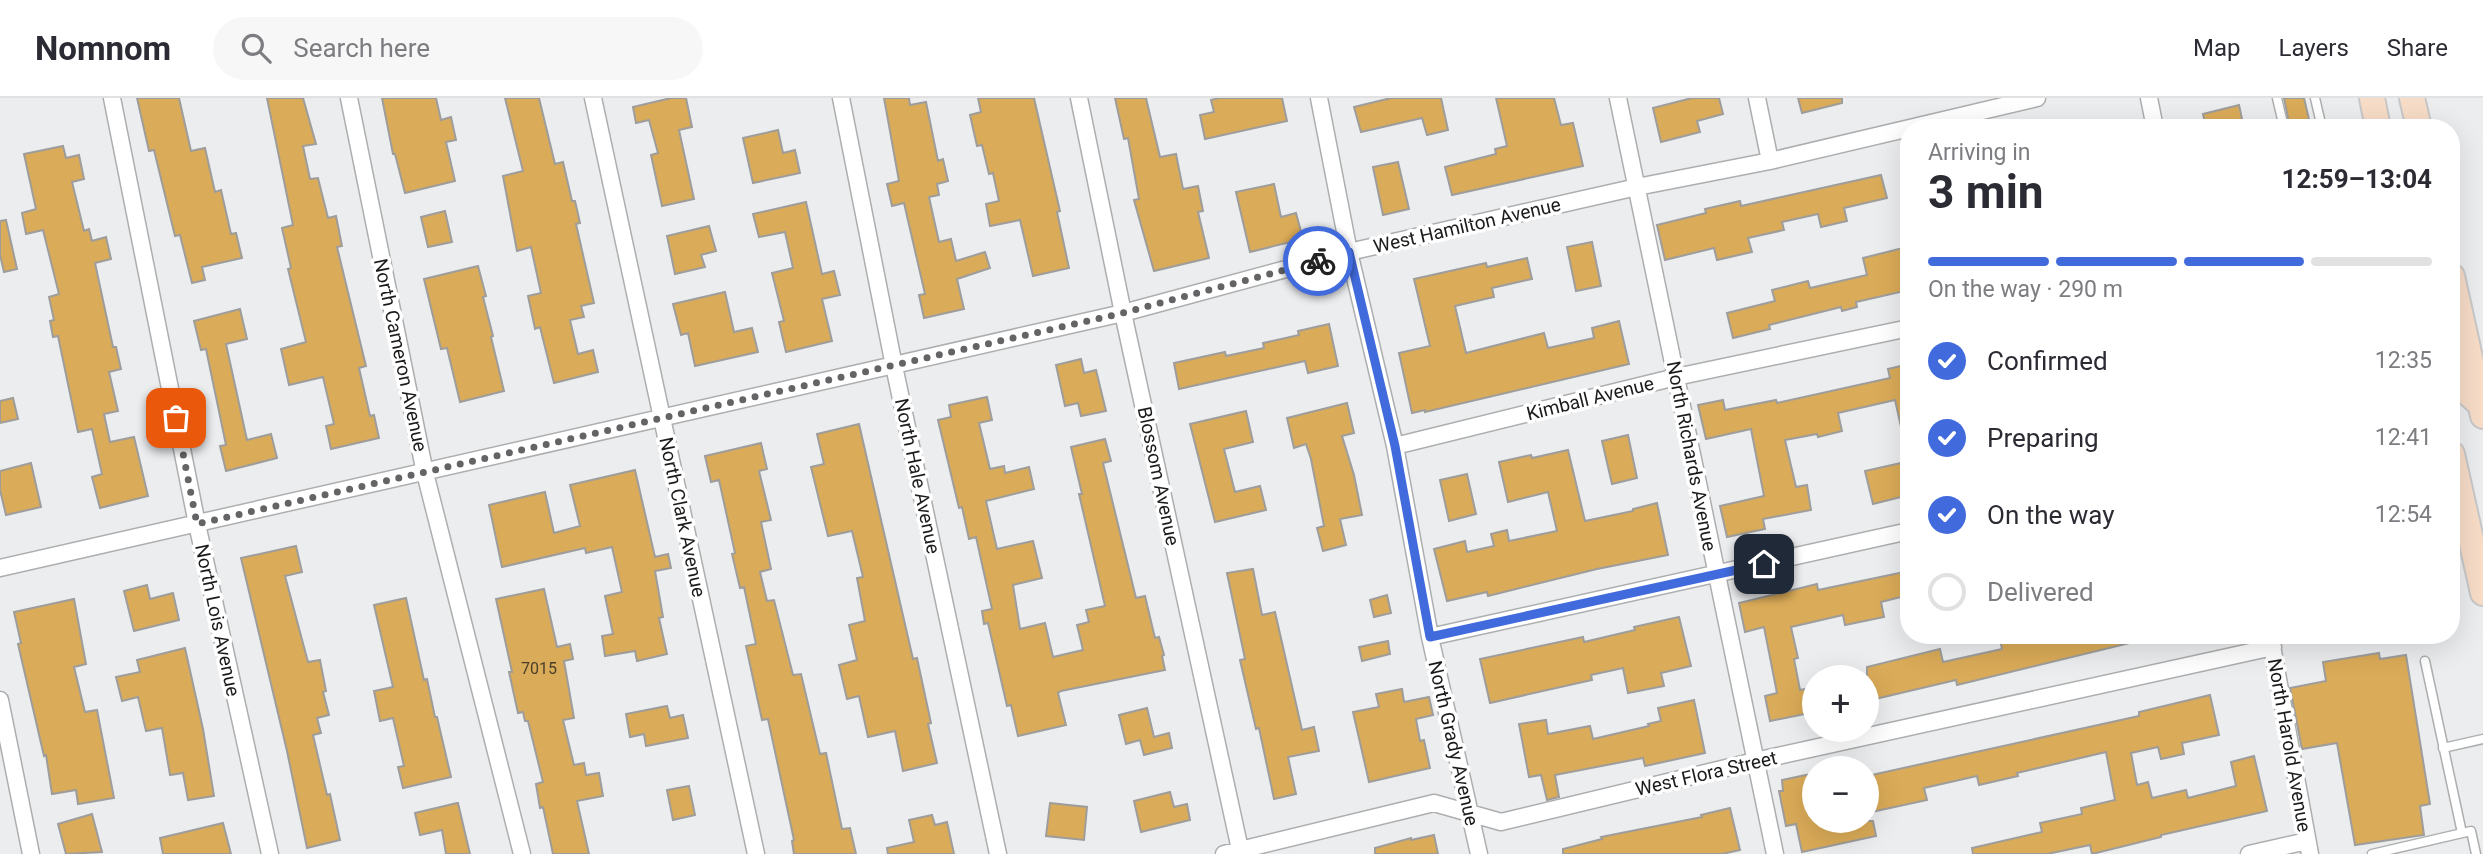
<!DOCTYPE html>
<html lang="en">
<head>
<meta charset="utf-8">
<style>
	:root { --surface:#fff; --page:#f7f7f7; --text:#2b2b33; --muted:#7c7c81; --line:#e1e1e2; --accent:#416adc }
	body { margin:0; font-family:Roboto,sans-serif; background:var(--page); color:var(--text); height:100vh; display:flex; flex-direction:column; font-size:26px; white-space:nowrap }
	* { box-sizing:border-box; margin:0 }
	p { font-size:23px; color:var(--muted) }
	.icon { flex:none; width:38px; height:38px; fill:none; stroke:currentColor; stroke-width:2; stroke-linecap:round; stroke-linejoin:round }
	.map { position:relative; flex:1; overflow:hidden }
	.details { position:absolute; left:1900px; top:21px; width:560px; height:525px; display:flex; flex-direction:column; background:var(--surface); border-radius:28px; box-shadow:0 7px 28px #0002 }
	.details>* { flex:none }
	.buttons { position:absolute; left:1802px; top:567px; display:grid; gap:14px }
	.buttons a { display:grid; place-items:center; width:77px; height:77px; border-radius:50%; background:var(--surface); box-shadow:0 7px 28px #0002; font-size:35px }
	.pin { position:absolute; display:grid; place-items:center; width:60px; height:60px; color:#fff; margin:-30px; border-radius:14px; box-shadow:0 4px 10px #0006 }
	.courier { position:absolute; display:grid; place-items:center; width:70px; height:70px; margin:-35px; border:5px solid #416adc; border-radius:50%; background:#fff; color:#222; box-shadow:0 2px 9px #0007 }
	.headline em { font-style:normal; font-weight:700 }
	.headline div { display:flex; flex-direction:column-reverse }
	.headline { display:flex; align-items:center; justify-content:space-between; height:119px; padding:0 28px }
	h1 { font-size:46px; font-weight:700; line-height:52px }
	.bar { display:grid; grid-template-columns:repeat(4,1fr); gap:10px 7px; align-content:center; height:84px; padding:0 28px }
	.bar i { height:9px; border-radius:5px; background:var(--line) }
	.bar .on { background:var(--accent) }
	.bar p { grid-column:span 4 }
	ol { padding:0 28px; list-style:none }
	li { display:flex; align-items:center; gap:21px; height:77px }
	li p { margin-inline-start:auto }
	li .icon { padding:7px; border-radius:50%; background:var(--accent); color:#fff; stroke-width:4 }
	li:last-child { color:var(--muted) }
	li i { width:38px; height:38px; border:4px solid var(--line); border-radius:50% }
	header { display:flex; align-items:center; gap:42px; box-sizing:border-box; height:98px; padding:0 35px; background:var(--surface); border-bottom:2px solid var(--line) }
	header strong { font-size:33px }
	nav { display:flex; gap:38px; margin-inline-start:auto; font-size:24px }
	.search { width:490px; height:63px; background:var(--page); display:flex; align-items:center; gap:18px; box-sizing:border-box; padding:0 24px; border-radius:38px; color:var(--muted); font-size:26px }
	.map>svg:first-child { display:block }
	.building { fill:#daab58; stroke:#9e9d9b; stroke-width:2 }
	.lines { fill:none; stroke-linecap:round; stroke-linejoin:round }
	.lane-casing { stroke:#acaeaf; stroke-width:11 }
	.street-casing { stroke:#acaeaf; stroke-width:19 }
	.primary-casing { stroke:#c8c8c9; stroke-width:28 }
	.lane { stroke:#fff; stroke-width:8 }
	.street { stroke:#fff; stroke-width:16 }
	.primary { stroke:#f7dcc7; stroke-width:24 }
	.done { stroke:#646466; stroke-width:7; stroke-dasharray:0 12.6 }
	.route { stroke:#416adc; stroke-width:9 }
	.labels { text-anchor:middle; stroke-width:7; stroke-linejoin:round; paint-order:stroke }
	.number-label { font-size:16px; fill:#4b3f2b }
	.street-label { font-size:19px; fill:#1b1b1c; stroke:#fff }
</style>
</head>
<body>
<header>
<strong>Nomnom</strong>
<div class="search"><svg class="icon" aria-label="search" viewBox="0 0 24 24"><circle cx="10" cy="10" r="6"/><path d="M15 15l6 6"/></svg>Search here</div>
<nav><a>Map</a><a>Layers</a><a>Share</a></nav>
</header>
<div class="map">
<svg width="2483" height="756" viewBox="0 0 2483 756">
	<rect width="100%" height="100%" fill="#ecedef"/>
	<path class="building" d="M137 0H179L191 53 205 50 215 94 221 92 231 136 236 135 242 160 202 169 205 182 192 185 180 137 175 138 154 52 149 53Z
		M267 0H303L316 46 303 48 310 81 318 80 328 120 336 118 342 148 337 149 366 268 359 270 370 318 374 317 379 340 331 351 326 328 334 326 323 279 289 287 281 251 306 244 288 171 291 170 282 130 293 127Z
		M382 0H436L441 22 451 19 456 42 446 44 455 83 405 95 395 56H393Z
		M505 0H539L555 66 563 64 572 103H575L580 125 576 126 594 205 581 208 584 219 570 222 578 256 593 252 598 274 554 285 540 229 535 231 528 198 541 195 531 149 517 153 503 78 523 73Z
		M671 0H686L692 29 679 32 694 101 662 108 651 57 658 55 649 22 636 25 633 9Z
		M884 0H909L910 7 926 4 938 63 943 61 948 83 937 86 939 97 929 99 939 144 951 141 956 163 985 154 990 170 957 181 964 211 924 220 919 197 925 196 904 105 892 108 887 86 899 83Z
		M978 0H1034L1060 113 1057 114 1069 170 1033 178 1020 122 990 128 986 106 999 103 993 75 989 76 982 47 977 48 970 17 981 14Z
		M1115 0H1146L1160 59 1176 56 1183 91 1198 88 1203 113 1198 114 1209 160 1154 173 1134 102 1139 101 1128 40 1124 41Z
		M1219 0H1282L1287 23 1205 41 1200 17 1214 14 1211 2Z
		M1391 0H1441L1448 32 1427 37 1422 20 1361 34 1354 9Z
		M1496 0H1554L1561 27 1573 25 1583 68 1452 97 1445 69 1496 56 1495 51 1507 48Z
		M1692 0H1719L1723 16 1697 23 1700 34 1661 44 1653 10Z
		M1798 0H1842V5L1802 15Z
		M2284 0H2304L2311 30H2290Z
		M2239 7 2244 30H2206L2203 16Z
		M778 32 783 55 795 52 800 75 753 85 743 40Z
		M63 48 66 60 79 57 84 81 72 84 84 133 89 131 92 143 106 139 111 161 95 165 113 249H116L121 271 109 274 118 313 104 316 110 344 134 339 148 398 100 410 92 379 102 376 92 331 78 334 58 238 53 239 50 223 54 222 49 199 59 196 43 132 26 136 22 115 36 111 24 56Z
		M1398 64 1409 111 1383 117 1373 69Z
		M1881 77 1887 100 1844 110 1847 123 1821 129 1818 116 1782 124 1784 132 1748 140 1752 154 1717 162 1714 150 1665 162 1657 127 1706 115 1705 111 1740 103 1741 108Z
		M1274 86 1281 119 1296 115 1303 141 1250 154 1236 94Z
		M806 104 822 176 834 173 840 197 822 201 832 243 786 254 779 224 784 223 772 175 793 170 785 134 759 139 753 116Z
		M445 113 452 144 428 149 421 119Z
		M6 122 17 171 4 174 0 157V123Z
		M709 128 716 153 701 157 705 169 675 176 667 138Z
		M1592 144 1601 188 1576 193 1567 149Z
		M1903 150 1909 175V192L1856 204 1857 209 1842 213 1841 209 1769 227 1770 231 1733 240 1727 215 1775 203 1772 192 1808 183 1810 190 1867 177 1863 160Z
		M1527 160 1532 181 1492 190 1494 199 1455 208 1466 255 1544 235 1548 250 1594 240 1592 230 1619 223 1629 266 1425 314V312L1412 315 1399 255 1430 248 1414 181 1486 165 1487 169Z
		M478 168 486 198 483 199 493 238 491 239 504 293 460 304 447 250 441 251 424 181Z
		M725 194 734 234 752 230 758 254 695 268 688 235 681 237 673 206Z
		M240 211 247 241 226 246 247 342 271 336 277 360 226 373 220 348 226 347 206 251 201 252 194 223Z
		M1329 226 1338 268 1308 275 1305 263 1179 291 1174 265 1225 254 1226 258 1264 250 1263 245 1299 237 1298 233Z
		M1081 261 1084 275 1096 272 1106 313 1081 318 1078 305 1065 308 1056 267Z
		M1909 266V337L1903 338 1895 302 1838 315 1842 333 1818 339 1817 336 1785 342 1796 389 1807 387 1811 412 1763 421 1765 431 1727 439 1720 408 1764 398 1751 331 1706 341 1698 307 1723 302 1725 312 1776 302 1777 305 1890 280 1888 271Z
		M987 299 992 322 979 325 990 371 1004 368 1005 375 1029 369 1034 391 986 403 997 451 1033 443 1042 480 1013 487 1020 531 1045 525 1053 559 1083 552 1077 527 1089 524 1086 512 1105 508 1079 396H1082L1071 349 1105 341 1111 363 1103 365 1136 500 1145 498 1155 540 1159 539 1164 557 1162 558 1165 572 1061 593 1058 595 1066 627 1018 638 1011 607 1007 608 988 525 984 526 982 513 992 511 976 439 969 441 962 409 959 410 938 322 951 319 949 307Z
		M13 300 18 321 0 325V303Z
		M1347 305 1354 335 1342 338 1354 377 1362 417 1340 421 1346 447 1323 453 1317 430 1324 428 1311 361 1306 346 1294 350 1287 320Z
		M1246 313 1253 344 1224 351 1235 394 1260 388 1266 412 1215 424 1190 326Z
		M859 326 913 561 917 560 931 625 928 626 937 665 903 673 895 633 868 639 859 598 847 601 839 567 857 562 849 527 865 523 857 480 863 479 852 433 828 438 811 369 824 366 817 336Z
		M1628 337 1637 380 1612 386 1602 343Z
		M761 345 767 371 759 373 771 422 761 424 771 471 760 474 767 503 774 502 793 577 801 576 820 656 826 655 842 731 850 730 856 756H794L792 743 794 742 768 621 762 622 746 548 756 546 744 489 740 490 732 456 735 455 719 382 711 384 705 358Z
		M1568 352 1585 423 1633 413V411L1657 405 1668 457 1597 471 1488 498 1487 494 1447 503 1434 451 1465 443 1467 454 1494 448 1491 436 1507 432 1509 443 1557 433 1548 394 1508 404 1499 364 1531 357 1532 360Z
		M31 365 41 409 6 417 0 392V373Z
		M1901 365 1909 397 1873 406 1865 373Z
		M635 372 655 459 668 456 671 470 655 473 663 519 659 520 667 556 637 563 635 553 605 558 602 538 613 536 605 498 622 494 612 449 586 455 585 450 502 469 489 407 545 394 554 435 580 428 570 387Z
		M1467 376 1476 416 1449 423 1440 382Z
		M296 448 302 474 285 478 308 564 320 562 326 593 323 594 329 617 317 620 321 635 313 637 327 697 330 696 340 742 307 750 287 653 241 460Z
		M1253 471 1262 517 1275 514 1302 632 1314 629 1319 653 1288 659 1296 696 1274 701 1259 630 1256 631 1240 562 1245 561 1227 475Z
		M1909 473V497L1881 504 1884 519 1845 527 1843 517 1791 529 1798 560 1794 561 1800 592 1815 589V614L1770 623 1765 598 1777 595 1764 529 1745 534 1739 505 1817 486 1818 492Z
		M147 487 150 501 173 495 179 522 134 533 124 493Z
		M544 491 557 549 570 546 573 561 564 563 574 620 563 622 574 667 584 665 586 677 599 675 603 698 577 703 589 756H553L543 709 540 710 536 686 543 684 528 623H525L523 614 518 615 509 574H512L496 501Z
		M1387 497 1391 515 1374 519 1370 502Z
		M406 500 424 582 427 581 435 619H437L451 679 403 690 398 669 404 668 393 620 380 623 374 593 393 589 374 507Z
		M74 501 86 566 74 569 85 614 97 612 114 700 78 706 76 692 52 696 46 657 44 658 18 546 21 545 14 514Z
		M1679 519 1691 568 1661 575 1664 588 1628 595 1623 570 1591 577 1592 582 1490 605 1480 561 1583 539 1584 544 1635 532 1634 529Z
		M1999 537H2137L2138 543 1957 587 1956 582 1867 603V569L1940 551 1943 564 2002 551Z
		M1388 543 1390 556 1362 563 1359 549Z
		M185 550 203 631 214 698 188 702 183 675 170 677 162 630 146 633 138 599 122 603 116 579 140 574 137 562Z
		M2379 555 2380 561 2406 557 2430 706 2420 708 2424 737 2355 747 2337 645 2302 651 2290 590 2326 583 2323 564Z
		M1402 591 1404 604 1429 599 1433 617 1416 621 1420 643 1424 642 1430 670 1369 684 1353 614 1379 609 1376 596Z
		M2210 597 2219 637 2182 645 2184 656 2161 661 2158 649 2131 655 2137 687 2148 684 2152 700 2186 692 2188 700 2236 688 2231 664 2254 658 2267 713 2161 737V739L2092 756 2090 747 2047 756H1973L1972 750 2042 734 2040 725 2082 716 2081 710 2115 702 2106 654 2017 675 2018 678 1979 687 1977 678 1924 690 1927 702 1867 715V678L2139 618V614Z
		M1694 602 1705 655 1645 668 1643 660 1555 677 1559 699 1547 702 1541 677 1529 679 1519 626 1546 622 1548 636 1590 628 1593 641 1649 628 1648 626 1661 623 1658 610Z
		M667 608 670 620 683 617 688 640 646 648 644 636 630 639 626 616Z
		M1147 610 1154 639 1169 635 1172 650 1144 657 1140 642 1126 646 1119 617Z
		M1815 675V723H1873L1876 738 1802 754 1796 726 1786 728 1779 693H1783L1782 682Z
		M689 688 695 717 673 722 667 692Z
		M1170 694 1174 709 1187 706 1190 722 1141 734 1134 703Z
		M457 705H458L470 756H446L442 732 420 737 415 715Z
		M1050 705 1087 709 1084 742 1046 738Z
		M1730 710 1740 752 1722 756H1563V751L1602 741 1601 739 1702 719 1701 717Z
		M92 716 102 754 66 756 58 726Z
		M932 717 935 727 947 724 954 756H888L887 750 914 744 909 722Z
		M223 725 231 756H163L160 740Z
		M1434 737 1438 756H1375V750L1411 740V742Z"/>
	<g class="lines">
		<g class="lane-casing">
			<path id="lane" d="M2277 0 2284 30
				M2315 0 2322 30
				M2425 563 2462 735
				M2443 650 2483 641
				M2372 756 2471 733 2476 756"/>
		</g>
		<g class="street-casing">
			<path id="street" d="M112 0 197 426 270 756
				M349 0 425 375 522 756
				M593 0 756 756
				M841 0 894 268 998 756
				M1079 0 1123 215 1241 756
				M1319 0 1349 154 1395 348 1430 539 1479 756
				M1618 0 1775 756
				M1757 0 1770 63
				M2149 0 2155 30
				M1395 348 1676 279 1909 230
				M0 470 1123 215 1349 154 1637 89 1770 63 2037 0
				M2270 537 2310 756
				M1430 539 1909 433
				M0 602 31 756
				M1224 756 1434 705 1501 724 1755 663 2273 549
				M2249 756 2307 743"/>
		</g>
		<g class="primary-casing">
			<path id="primary" d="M2372 0 2378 30
				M2412 0 2419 30
				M2452 178 2483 318
				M2452 275 2453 282 2481 307
				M2452 356 2483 495"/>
		</g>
		<use href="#lane" class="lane"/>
		<use href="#street" class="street"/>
		<use href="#primary" class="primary"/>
	</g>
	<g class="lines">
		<path class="done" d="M176 320 197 426 1123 215 1318 163"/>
		<path class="route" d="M1318 163 1349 154 1395 348 1430 539 1764 466"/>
	</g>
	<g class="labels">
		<g class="number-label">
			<text x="539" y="576">7015</text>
		</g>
		<g class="street-label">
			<text transform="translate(1467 127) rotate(-13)" y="7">West Hamilton Avenue</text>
			<text transform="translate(401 257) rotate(78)" y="7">North Cameron Avenue</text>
			<text transform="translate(1590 300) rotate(-14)" y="7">Kimball Avenue</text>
			<text transform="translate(1692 358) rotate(79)" y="7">North Richards Avenue</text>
			<text transform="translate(918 378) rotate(78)" y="7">North Hale Avenue</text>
			<text transform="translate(1159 378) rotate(78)" y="7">Blossom Avenue</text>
			<text transform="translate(683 419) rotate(78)" y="7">North Clark Avenue</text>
			<text transform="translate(218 522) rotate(78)" y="7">North Lois Avenue</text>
			<text transform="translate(1454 645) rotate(77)" y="7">North Grady Avenue</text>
			<text transform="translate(2290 647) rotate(80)" y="7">North Harold Avenue</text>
			<text transform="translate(1706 675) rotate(-13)" y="7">West Flora Street</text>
		</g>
	</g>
</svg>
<div class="buttons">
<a>+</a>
<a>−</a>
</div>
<div class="pin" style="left:176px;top:320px;background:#ea580c"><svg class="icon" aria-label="bag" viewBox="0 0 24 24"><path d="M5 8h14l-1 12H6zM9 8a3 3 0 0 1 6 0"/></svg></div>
<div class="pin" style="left:1764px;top:466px;background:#1f2937"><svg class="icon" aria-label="home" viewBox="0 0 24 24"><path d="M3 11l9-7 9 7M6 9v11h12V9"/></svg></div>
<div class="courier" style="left:1318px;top:163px"><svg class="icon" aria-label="bike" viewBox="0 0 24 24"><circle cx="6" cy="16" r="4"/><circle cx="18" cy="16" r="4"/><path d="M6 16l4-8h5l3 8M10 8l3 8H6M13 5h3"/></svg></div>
<section class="details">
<div class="headline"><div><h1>3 min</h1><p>Arriving in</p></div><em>12:59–13:04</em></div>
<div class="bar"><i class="on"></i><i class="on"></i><i class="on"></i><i></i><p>On the way · 290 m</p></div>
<ol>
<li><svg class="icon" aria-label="check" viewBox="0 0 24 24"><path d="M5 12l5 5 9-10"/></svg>Confirmed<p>12:35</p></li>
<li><svg class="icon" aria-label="check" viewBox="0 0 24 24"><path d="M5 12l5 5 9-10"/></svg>Preparing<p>12:41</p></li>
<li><svg class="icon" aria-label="check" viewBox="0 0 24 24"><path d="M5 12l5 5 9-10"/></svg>On the way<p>12:54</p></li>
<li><i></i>Delivered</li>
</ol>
</section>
</div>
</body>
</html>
